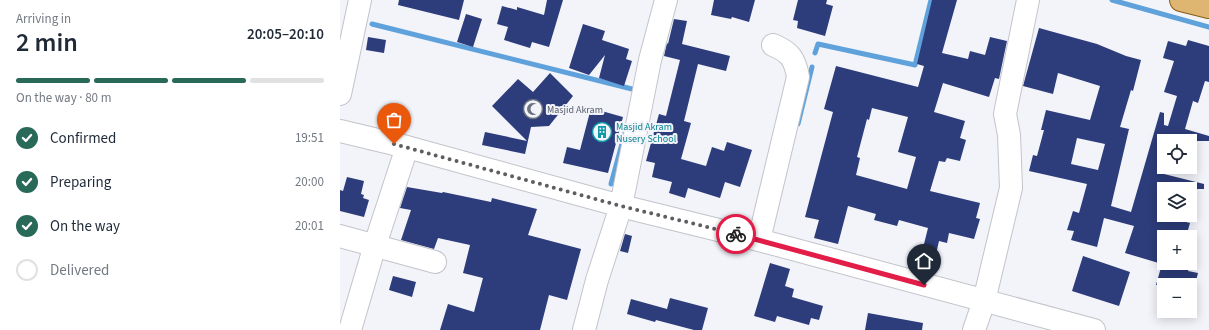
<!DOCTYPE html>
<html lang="en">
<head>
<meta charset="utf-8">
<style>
	:root { --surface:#fff; --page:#f6f6f7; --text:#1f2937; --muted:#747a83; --line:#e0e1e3; --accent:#296957 }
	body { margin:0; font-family:"Source Sans 3",sans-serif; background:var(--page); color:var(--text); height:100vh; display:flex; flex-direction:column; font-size:15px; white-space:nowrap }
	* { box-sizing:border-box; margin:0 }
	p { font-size:13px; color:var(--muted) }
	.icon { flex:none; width:22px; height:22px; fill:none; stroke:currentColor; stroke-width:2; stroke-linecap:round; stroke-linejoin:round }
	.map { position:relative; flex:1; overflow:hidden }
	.side { display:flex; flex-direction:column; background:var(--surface); width:340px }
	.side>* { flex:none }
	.controls { position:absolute; left:817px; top:134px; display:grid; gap:8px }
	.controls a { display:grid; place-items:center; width:40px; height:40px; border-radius:0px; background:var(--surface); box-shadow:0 2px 10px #0003; font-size:20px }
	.pin { position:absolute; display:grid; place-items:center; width:34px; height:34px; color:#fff; margin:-41px -17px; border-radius:50% 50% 50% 0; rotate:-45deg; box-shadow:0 0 4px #0007 }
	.pin .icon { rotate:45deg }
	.courier { position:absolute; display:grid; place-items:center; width:40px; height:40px; margin:-20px; border:3px solid #e11d48; border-radius:50%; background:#fff; color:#222; box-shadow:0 1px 5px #0007 }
	.summary em { font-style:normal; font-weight:600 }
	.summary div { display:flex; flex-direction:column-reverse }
	.summary { display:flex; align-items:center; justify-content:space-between; height:68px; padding:0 16px }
	h1 { font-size:26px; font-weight:600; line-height:30px }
	.bar { display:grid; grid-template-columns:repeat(4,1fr); gap:6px 4px; align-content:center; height:48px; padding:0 16px }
	.bar i { height:5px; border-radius:3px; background:var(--line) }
	.bar .current { background:var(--accent) }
	.bar p { grid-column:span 4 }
	ol { padding:0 16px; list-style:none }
	li { display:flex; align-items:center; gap:12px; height:44px }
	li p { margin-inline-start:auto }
	li .icon { padding:4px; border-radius:50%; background:var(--accent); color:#fff; stroke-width:4 }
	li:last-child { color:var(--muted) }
	li i { width:22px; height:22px; border:2px solid var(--line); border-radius:50% }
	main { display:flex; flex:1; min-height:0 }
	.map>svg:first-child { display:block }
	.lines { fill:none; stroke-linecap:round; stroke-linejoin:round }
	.stream { stroke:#5fa1da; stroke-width:5 }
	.building { fill:#2d3c7a; fill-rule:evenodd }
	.minor-casing { stroke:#c2c4ca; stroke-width:24 }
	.major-casing { stroke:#875b11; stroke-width:24 }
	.minor { stroke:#fff; stroke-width:22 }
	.major { stroke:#deb671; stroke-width:22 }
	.done { stroke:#5e5e62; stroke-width:4; stroke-dasharray:0 7.2 }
	.route { stroke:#e11d48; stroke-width:5 }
	.labels { text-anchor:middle; stroke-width:4; stroke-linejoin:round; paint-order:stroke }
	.worship-label { font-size:10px; fill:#5b616d; stroke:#f2f4fa; text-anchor:start }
	.culture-label { font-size:10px; fill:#0d838f; stroke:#f2f4fa; text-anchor:start }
</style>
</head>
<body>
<main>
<section class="side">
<div class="summary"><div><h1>2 min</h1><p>Arriving in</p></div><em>20:05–20:10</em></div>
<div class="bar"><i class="current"></i><i class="current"></i><i class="current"></i><i></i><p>On the way · 80 m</p></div>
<ol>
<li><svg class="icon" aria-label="check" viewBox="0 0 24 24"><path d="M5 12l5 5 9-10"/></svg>Confirmed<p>19:51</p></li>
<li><svg class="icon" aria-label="check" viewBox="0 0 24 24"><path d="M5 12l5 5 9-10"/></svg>Preparing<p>20:00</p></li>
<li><svg class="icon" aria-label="check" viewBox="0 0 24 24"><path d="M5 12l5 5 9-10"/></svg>On the way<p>20:01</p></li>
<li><i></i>Delivered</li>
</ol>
</section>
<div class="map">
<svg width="869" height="330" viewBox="0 0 869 330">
	<rect width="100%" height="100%" fill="#f2f4fa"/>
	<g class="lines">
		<path class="stream" d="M772 0 869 27
			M32 24 296 90
			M475 53 478 44 575 65 591 0
			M458 124 472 67
			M271 184 285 133"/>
	</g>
	<path class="building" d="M59 0H124L119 20 58 5Z
		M207 0H223L209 47 192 42 190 48 164 40 168 27 157 24 162 6 177 10V7L204 15Z
		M374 0H415L409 22 392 17 391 19 371 15Z
		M458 0H487L486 4 493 6 485 36 457 28 458 21 453 20Z
		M592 0H617L602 53 628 59 630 51 645 55 650 37 667 41 659 79 655 78 649 97 603 83 594 112 625 121 620 138 626 140 620 161 607 158 605 162 599 161 590 191 640 203 636 218 640 219 634 239 609 233 607 243 599 241 593 267 579 264 588 228 559 220 557 226 534 220 536 214 508 206 498 244 474 238 479 220 465 217 493 112 484 109 496 66 578 87 584 66 577 64ZM532 108 568 117 558 152 576 157 567 189 516 175 520 158 517 157 527 119 529 120Z
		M126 14 142 19 133 47 117 42Z
		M334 19 347 21 342 44 390 56 386 71 358 64 344 121 351 123 341 159 366 166 372 147 384 151 387 142 412 150 400 187 385 182 380 198 348 188 345 198 329 193 332 182 312 177 315 163 306 161 319 114 326 116 340 60 324 56 327 43 328 44Z
		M243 24 265 31 262 40 289 49 286 59 292 61 284 86 259 78 265 55 249 75 229 68Z
		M699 28 757 44 786 56 801 60 793 91 791 90 780 127 789 129 771 206 791 212 820 112 824 113V125L828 126 837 96 824 92 834 61 823 58 828 41 846 46 848 40 869 46V82L865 81 858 103 853 101 845 129 869 136V141H824V174L864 184V189H824V215H848L846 222 850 223 846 237H824V263H833L849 267 848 271 858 273 855 285H816L822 264 785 253 794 226 764 218 757 247 731 240 734 231 727 230 733 211 739 213 747 184 689 171 693 155 697 156 704 130H701L706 110 750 120 760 86 718 73 713 94 683 86ZM737 138 765 144 758 170 731 164Z
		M28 37 46 40 44 53 26 50Z
		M210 73 233 96 209 126 191 127 185 154 142 145 145 132 187 141 152 106 178 79 193 92Z
		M251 108 283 117 268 173 223 163 227 147 240 150Z
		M7 177 24 181 21 194 24 195 23 198 29 200 24 217 0 211V190L3 191Z
		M67 187 102 193 103 192 151 202 152 198 197 209 188 235 241 249 227 300 209 295 200 330H100L108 304 134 312 143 278 123 273 130 245 98 238 94 249 61 240 71 210 60 208Z
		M285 234 292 236 288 253 280 251Z
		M743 256 790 272 779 306 732 291Z
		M430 263 450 269 445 286 454 289 452 297 483 306 479 320 471 318 469 325 437 316 435 322 414 316Z
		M53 276 76 282 72 297 49 290Z
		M330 298 368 308 362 330H354L316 320 315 322 287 314 291 299 327 309Z
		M528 313 583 323 582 330H525Z"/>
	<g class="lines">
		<g class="minor-casing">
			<path id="minor" d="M0 94 20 0
				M0 131 67 147 281 206 419 240 754 330
				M0 236 95 262
				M419 240 458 77C455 59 450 52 433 45
				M10 330 35 245 67 147
				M244 330 257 280 281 206 310 60 326 0
				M634 330 644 301 671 188 669 135 665 114 688 0"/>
		</g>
		<g class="major-casing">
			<path id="major" d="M841 0 869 7"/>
		</g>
		<use href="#minor" class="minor"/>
		<use href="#major" class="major"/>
	</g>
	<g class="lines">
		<path class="done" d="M54 144 281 206 396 234"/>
		<path class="route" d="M396 234 584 285"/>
	</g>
	<defs>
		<g id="mosque-ring" transform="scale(1)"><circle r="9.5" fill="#f2f4fa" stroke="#6b7280" stroke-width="1.5"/><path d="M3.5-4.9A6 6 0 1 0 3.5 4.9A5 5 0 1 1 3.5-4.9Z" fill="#6b7280"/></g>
		<g id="building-ring" transform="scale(1)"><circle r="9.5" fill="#f2f4fa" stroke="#0f9aa8" stroke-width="1.5"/><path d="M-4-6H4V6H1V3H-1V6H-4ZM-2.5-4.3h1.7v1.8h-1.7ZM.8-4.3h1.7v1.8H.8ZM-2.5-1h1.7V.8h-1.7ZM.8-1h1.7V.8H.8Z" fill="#0f9aa8"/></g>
	</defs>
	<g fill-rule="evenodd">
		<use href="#mosque-ring" x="193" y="109"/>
		<use href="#building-ring" x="262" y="132"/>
	</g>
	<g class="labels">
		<g class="worship-label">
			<text x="207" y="113">Masjid Akram</text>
		</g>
		<g class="culture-label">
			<text x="276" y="130">Masjid Akram<tspan x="276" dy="12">Nusery School</tspan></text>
		</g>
	</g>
</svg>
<div class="controls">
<a><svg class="icon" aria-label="locate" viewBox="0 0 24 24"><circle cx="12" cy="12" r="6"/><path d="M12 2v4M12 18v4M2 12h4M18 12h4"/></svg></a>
<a><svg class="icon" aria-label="layers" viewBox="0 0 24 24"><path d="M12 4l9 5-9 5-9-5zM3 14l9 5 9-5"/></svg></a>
<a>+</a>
<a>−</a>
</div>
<div class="pin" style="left:54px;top:144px;background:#ea580c"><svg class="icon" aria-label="bag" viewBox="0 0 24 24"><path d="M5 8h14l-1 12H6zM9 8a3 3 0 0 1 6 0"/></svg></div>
<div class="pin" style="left:584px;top:285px;background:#1f2937"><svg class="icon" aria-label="home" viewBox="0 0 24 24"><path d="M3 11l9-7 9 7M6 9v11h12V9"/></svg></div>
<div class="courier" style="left:396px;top:234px"><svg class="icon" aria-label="bike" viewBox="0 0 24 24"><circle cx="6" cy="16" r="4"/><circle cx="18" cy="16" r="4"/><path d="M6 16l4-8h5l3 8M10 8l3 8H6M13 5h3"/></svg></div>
</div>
</main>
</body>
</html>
